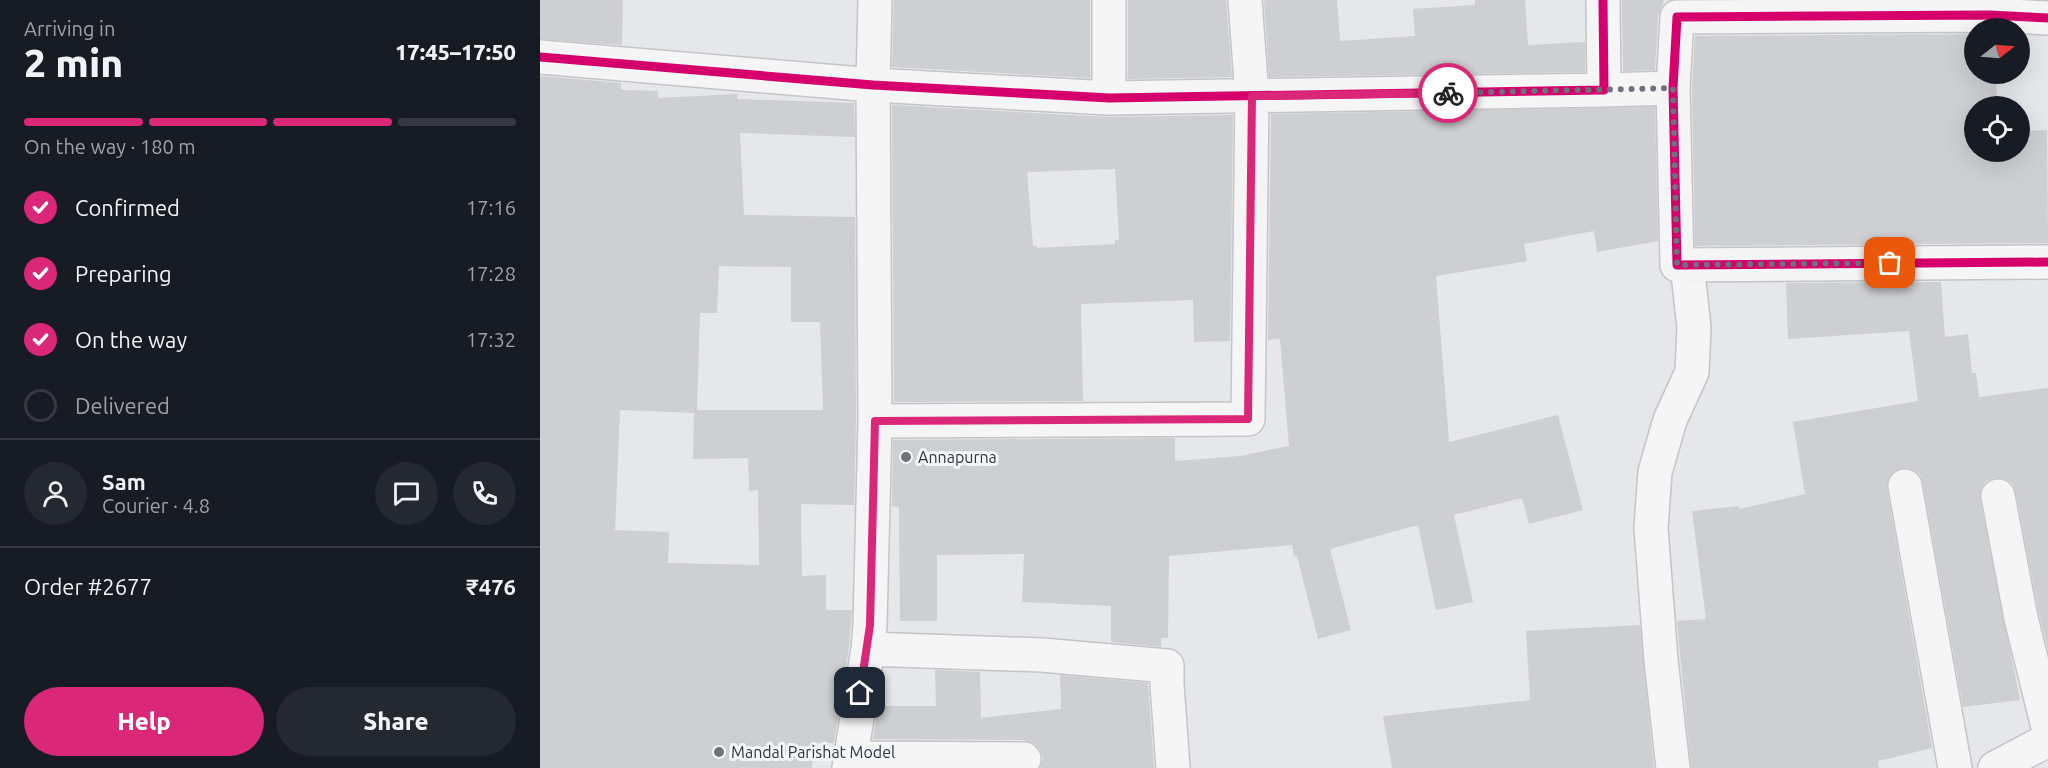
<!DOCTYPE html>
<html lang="en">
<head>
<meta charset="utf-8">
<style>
	:root { --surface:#171b24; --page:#242831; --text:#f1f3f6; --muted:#9ea1a6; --line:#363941; --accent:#db2777 }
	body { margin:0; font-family:Ubuntu,sans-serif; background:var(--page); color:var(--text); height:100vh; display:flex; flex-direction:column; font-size:22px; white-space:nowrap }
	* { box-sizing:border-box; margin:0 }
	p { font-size:20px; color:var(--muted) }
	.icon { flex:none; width:33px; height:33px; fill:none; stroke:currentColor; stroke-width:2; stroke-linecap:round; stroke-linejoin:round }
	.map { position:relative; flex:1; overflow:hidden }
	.sheet { display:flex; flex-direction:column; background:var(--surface); width:540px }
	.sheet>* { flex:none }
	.needle { width:39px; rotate:73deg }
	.tools { position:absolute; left:1424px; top:18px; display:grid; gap:12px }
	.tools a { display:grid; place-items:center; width:66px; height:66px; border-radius:50%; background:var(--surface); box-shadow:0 6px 24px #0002; font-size:30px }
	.pin { position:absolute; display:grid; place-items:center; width:51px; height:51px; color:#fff; margin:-26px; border-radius:12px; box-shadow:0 3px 9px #0006 }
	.courier { position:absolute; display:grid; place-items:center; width:60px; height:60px; margin:-30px; border:4px solid #db2777; border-radius:50%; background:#fff; color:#222; box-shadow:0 2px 8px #0007 }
	.summary em { font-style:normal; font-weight:800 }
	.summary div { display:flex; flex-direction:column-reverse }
	.summary { display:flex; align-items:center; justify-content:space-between; height:102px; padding:0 24px }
	h1 { font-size:39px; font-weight:800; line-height:45px }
	.bar { display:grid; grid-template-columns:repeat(4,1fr); gap:9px 6px; align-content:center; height:72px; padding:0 24px }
	.bar i { height:8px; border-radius:4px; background:var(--line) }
	.bar .current { background:var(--accent) }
	.bar p { grid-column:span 4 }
	.line { display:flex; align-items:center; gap:15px; padding:0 24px; border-top:2px solid var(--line) }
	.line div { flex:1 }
	.round { display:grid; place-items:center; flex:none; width:63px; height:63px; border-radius:32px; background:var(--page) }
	ol { padding:0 24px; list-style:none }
	li { display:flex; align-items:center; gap:18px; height:66px }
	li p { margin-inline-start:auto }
	li .icon { padding:6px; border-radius:50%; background:var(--accent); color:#fff; stroke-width:4 }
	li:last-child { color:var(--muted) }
	li i { width:33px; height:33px; border:3px solid var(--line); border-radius:50% }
	.action { display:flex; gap:12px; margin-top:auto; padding:12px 24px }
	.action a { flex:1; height:69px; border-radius:36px; background:var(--accent); color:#fff; font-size:24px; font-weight:800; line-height:69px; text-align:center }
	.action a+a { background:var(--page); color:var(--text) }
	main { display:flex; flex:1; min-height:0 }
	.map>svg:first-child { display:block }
	.building { fill:#cecfd2; fill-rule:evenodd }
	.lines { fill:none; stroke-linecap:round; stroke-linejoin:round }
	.minor-casing { stroke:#c3c5c8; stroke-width:36 }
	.minor { stroke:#f5f5f6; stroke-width:33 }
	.cycleway-casing { stroke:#f4f6f8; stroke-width:13 }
	.cycleway { stroke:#d6006c; stroke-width:9 }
	.done { stroke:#6d737c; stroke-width:6; stroke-dasharray:0 10.8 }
	.route { stroke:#db2777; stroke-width:8 }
	.poi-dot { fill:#6d737c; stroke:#f4f6f8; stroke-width:2 }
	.labels { text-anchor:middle; stroke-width:6; stroke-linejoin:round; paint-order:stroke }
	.poi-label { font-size:16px; fill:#2d3541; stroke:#f4f6f8; text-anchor:start }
</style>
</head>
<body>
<main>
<section class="sheet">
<div class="summary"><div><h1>2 min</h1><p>Arriving in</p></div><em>17:45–17:50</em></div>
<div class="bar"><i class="current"></i><i class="current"></i><i class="current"></i><i></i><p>On the way · 180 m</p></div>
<ol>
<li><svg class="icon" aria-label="check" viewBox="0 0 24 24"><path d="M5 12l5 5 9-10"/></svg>Confirmed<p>17:16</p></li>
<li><svg class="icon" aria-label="check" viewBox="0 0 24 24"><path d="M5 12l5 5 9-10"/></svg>Preparing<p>17:28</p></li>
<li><svg class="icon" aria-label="check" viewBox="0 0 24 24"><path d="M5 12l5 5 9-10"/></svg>On the way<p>17:32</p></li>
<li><i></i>Delivered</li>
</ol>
<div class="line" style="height:108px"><a class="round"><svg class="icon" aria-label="person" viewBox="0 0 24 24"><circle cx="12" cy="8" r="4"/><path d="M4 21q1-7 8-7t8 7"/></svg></a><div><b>Sam</b><p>Courier · 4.8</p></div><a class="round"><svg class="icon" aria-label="chat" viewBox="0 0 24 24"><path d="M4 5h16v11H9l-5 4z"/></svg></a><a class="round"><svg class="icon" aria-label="phone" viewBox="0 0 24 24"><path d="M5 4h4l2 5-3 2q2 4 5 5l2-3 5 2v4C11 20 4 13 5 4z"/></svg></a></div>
<div class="line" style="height:78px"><div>Order #2677</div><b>₹476</b></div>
<div class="action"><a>Help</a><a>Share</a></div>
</section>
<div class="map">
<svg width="1508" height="768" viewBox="0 0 1508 768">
	<rect width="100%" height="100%" fill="#e5e7ea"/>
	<path class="building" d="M0 0H83L82 45 0 39Z
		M354 0H550V78L352 67Z
		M588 0H686L692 77 588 79Z
		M724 0H797L800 41 875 36 873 9 935 5V0H985L988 45 1045 42V72L729 77Z
		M1082 0H1124L1118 16 1115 70 1083 71Z
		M1434 34V74H1456L1457 106H1434V152H1479V131L1507 130 1508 243 1155 246 1152 88 1155 36Z
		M0 76 81 83V90L118 91V98L197 94 198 99 314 103 315 137 200 133 204 215 315 217 316 421 314 505 261 504 262 576 286 575V610H312L309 647 294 743H273L272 768H0ZM179 266 251 267V322H280L283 410H157L160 313H177ZM80 410 154 413 153 459 208 458 209 491 218 490 219 565 128 563 129 532 75 530Z
		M352 105 568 117 693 115 690 341 654 342 653 300 541 304 543 401 354 402ZM575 169 579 240H575V244L497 248V246H493L487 172Z
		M1115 107 1118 241 1057 252 1054 231 984 244 987 261 896 276 909 442 1018 415 1043 510 989 524 982 498 914 515 933 602 896 610 878 525 790 549 811 630 778 639 757 556 754 557 752 545 629 556 628 638H621V647L571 642V606L482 602 484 554 397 555V621H360L359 507 352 506 353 440 635 438V461L700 456 749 446 740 339 728 340 731 114Z
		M1401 282 1405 337 1428 334 1432 373H1436L1439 397 1508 388V649L1499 614 1476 493 1473 484 1465 479 1454 478 1446 481 1441 489 1440 499 1480 700 1423 707 1383 483 1380 474 1372 469 1361 468 1353 472 1348 479 1347 489 1392 748 1338 761 1339 768H1151L1137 621 1166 619 1152 511 1199 506V509L1265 494 1253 422 1378 401 1369 331 1248 339 1246 283Z
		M1100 625 1114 768H852L843 716 990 700 986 631Z
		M395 670 440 672 441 718 521 709 520 675 608 683 614 768H500L503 759 500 749 493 743 484 740 333 739 338 706H396Z"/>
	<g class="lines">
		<g class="minor-casing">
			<path id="minor" d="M1508 18 1449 15 1137 17 1133 88 1137 265 1508 262
				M0 57 333 85 569 98 1064 90 1063 0
				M1064 90 1133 88
				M569 98V0
				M335 421 708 419 712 96 705 0
				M1365 486 1415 768
				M1458 496 1481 618 1508 727
				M328 649 502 655 627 666V684L633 768
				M310 758 484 759
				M309 768 328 649 330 625 335 421 333 85 335 0
				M1133 768 1121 660 1111 528 1115 472 1130 420 1152 372 1154 327 1147 265
				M1455 768 1508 740"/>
		</g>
		<use href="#minor" class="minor"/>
		<g class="cycleway-casing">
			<path id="cycleway" d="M1508 18 1449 15 1137 17 1133 88 1137 265 1508 262
				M0 57 333 85 569 98 1064 90 1063 0"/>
		</g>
		<use href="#cycleway" class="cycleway"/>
	</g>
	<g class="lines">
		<path class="done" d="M908 93 1133 88 1137 265 1350 263"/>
		<path class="route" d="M320 693 330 625 335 421 708 419 712 96 908 93"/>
	</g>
	<g class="poi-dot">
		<circle cx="366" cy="457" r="6"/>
		<circle cx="179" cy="752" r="6"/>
	</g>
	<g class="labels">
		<g class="poi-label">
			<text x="378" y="463">Annapurna</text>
			<text x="191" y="758">Mandal Parishat Model</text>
		</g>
	</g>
</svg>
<div class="tools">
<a><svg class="needle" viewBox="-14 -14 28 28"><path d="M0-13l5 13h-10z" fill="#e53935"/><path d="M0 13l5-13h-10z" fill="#9ea1a6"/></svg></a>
<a><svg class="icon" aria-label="locate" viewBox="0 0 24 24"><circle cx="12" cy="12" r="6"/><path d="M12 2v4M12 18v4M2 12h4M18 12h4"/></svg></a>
</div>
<div class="pin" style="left:1350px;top:263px;background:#ea580c"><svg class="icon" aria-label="bag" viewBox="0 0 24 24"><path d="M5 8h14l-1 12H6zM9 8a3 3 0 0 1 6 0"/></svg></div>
<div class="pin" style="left:320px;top:693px;background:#1f2937"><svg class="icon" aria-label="home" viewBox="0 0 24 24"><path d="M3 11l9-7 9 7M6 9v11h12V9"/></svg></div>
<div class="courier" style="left:908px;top:93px"><svg class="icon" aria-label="bike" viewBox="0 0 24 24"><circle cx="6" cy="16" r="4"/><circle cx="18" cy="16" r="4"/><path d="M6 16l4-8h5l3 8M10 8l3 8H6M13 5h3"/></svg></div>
</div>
</main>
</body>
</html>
